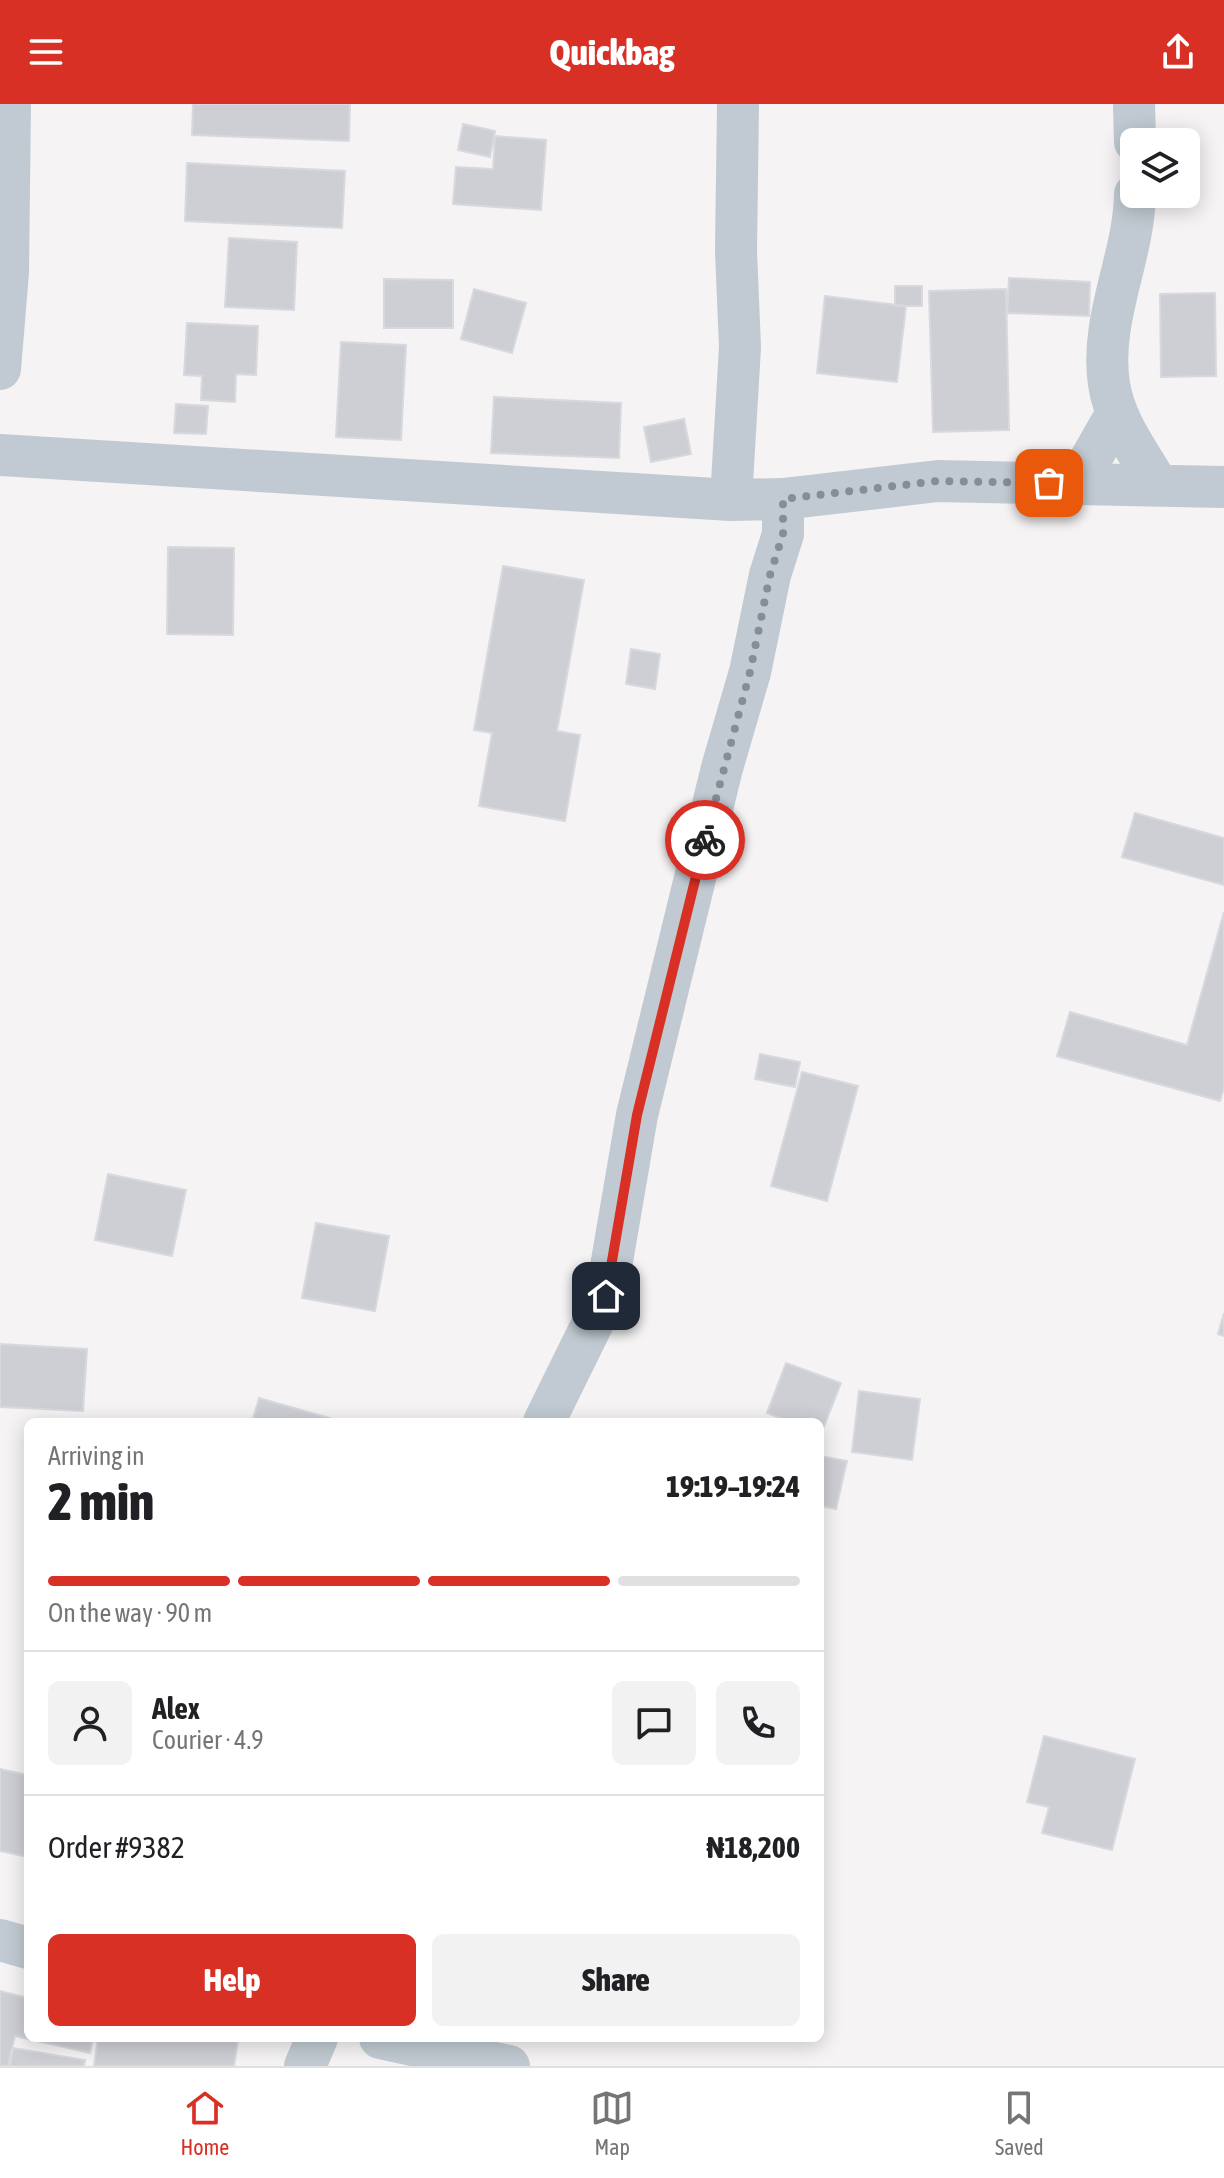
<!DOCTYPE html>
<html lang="en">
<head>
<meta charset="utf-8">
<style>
	:root { --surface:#fff; --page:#f2f2f2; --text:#202124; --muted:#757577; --line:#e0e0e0; --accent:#d93025 }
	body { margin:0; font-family:"Asap Condensed",sans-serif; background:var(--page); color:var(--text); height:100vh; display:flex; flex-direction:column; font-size:30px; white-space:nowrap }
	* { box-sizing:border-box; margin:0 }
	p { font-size:26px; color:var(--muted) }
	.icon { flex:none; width:44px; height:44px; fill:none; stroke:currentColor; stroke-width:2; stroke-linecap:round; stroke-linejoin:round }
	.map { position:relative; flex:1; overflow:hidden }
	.details { position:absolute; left:24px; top:1314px; width:800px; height:624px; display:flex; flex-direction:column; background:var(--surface); border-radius:12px; box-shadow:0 4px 20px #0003 }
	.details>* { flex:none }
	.fabs { position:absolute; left:1120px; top:24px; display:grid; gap:16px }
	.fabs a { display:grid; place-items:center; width:80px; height:80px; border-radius:12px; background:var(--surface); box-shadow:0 4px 20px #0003; font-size:40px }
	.pin { position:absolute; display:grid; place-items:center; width:68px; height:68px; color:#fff; margin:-34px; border-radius:16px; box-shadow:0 4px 12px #0006 }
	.courier { position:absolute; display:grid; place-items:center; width:80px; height:80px; margin:-40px; border:6px solid #d93025; border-radius:50%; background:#fff; color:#222; box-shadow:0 2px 10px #0007 }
	.head em { font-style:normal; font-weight:800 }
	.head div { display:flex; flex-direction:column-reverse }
	.head { display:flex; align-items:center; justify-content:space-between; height:136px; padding:0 24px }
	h1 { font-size:52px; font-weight:800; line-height:60px }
	.bar { display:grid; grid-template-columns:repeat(4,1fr); gap:12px 8px; align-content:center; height:96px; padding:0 24px }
	.bar i { height:10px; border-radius:6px; background:var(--line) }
	.bar .selected { background:var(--accent) }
	.bar p { grid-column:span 4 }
	.line { display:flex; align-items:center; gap:20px; padding:0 24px; border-top:2px solid var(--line) }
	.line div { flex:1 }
	.round { display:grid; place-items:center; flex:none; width:84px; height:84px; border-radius:12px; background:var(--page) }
	.action { display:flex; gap:16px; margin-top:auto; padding:16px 24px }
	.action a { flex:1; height:92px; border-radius:12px; background:var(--accent); color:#fff; font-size:32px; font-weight:800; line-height:92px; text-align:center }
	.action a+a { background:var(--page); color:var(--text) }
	header { display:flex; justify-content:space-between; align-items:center; height:104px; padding:0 24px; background:var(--accent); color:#fff; font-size:36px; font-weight:800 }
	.menu { display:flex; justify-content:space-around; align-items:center; height:112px; border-top:2px solid var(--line); background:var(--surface); font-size:22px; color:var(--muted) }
	.menu a { display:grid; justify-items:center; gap:4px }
	.menu .selected { color:var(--accent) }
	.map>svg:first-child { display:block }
	.building { fill:#cdcfd5; stroke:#d7d9de; stroke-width:2 }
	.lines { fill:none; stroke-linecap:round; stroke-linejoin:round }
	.minor { stroke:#c1cad2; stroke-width:42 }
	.done { stroke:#868d94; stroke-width:8; stroke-dasharray:0 14.4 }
	.route { stroke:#d93025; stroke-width:10 }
</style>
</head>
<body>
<header><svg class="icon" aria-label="menu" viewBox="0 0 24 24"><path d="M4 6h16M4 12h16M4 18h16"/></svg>Quickbag<svg class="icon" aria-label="share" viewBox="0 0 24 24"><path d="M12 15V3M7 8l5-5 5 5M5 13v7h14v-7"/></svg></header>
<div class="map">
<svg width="1224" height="1962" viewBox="0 0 1224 1962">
	<rect width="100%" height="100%" fill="#f5f3f3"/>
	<path class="building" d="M193 0H350L349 37 192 31Z
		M463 20 495 27 490 53 458 46Z
		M495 32 546 36 541 106 453 100 456 63 493 65Z
		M187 59 345 67 342 124 185 117Z
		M229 134 297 138 294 206 225 203Z
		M1009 174 1090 178 1089 212 1007 209Z
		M384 175 453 176V224H384Z
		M895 182H922V202H895Z
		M474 185 526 199 512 249 461 235Z
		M1006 185 1009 326 933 328 929 187Z
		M1215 189 1216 272 1161 273 1160 190Z
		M825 192 906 202 897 278 817 269Z
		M187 219 258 222 256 271 236 270 235 298 201 296 202 272 184 271Z
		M341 238 406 241 401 336 336 333Z
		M494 293 621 299 619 354 491 349Z
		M176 300 208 302 206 330 174 329Z
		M684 315 691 350 651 358 644 323Z
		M168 443 234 444 233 531 167 530Z
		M503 462 584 476 557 627 580 631 565 717 479 702 492 629 474 626Z
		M631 545 660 550 655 585 626 580Z
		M1135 709 1224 734V781L1122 753Z
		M1224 808V984L1220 997 1057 952 1070 908 1187 941Z
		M760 950 800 958 795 983 755 975Z
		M802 968 858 982 827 1097 771 1082Z
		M108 1070 186 1086 172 1152 95 1136Z
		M316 1119 389 1132 375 1207 302 1194Z
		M1224 1209V1232L1218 1230Z
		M0 1240 87 1245 83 1307 0 1303Z
		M786 1259 841 1279 821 1330 820 1318H790L767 1309Z
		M859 1287 920 1295 912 1356 852 1348Z
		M259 1294 333 1315V1318H252Z
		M820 1352 847 1357 836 1405 820 1402Z
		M1044 1632 1135 1655 1112 1746 1042 1729 1049 1703 1027 1698Z
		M0 1665 28 1671V1753L0 1747Z
		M0 1887 28 1894V1934H93L90 1949 15 1932 8 1962H0Z
		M98 1934H221L238 1936 234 1962H94Z
		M13 1944 85 1956 84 1962H10Z"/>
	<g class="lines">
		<path class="minor" d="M1134 0 1135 38
			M1135 90C1134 153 1099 216 1109 280 1114 316 1139 349 1157 380
			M0 265 8 168 10 0
			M0 351 731 396 783 395
			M1077 379 1117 309
			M731 396 740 243 736 147 738 0
			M544 1318 606 1192 637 1011 722 664 750 568 770 471 783 430V395L938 377 1224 383
			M0 1836 28 1844
			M380 1934 509 1962
			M305 1962 317 1934"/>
	</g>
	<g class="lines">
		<path class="done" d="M705 736 750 568 770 471 783 430V395L938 377 1049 379"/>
		<path class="route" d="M606 1192 637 1011 705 736"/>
	</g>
</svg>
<div class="fabs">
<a><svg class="icon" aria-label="layers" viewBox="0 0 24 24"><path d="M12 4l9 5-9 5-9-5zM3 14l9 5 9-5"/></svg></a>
</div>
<div class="pin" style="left:1049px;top:379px;background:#ea580c"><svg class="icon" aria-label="bag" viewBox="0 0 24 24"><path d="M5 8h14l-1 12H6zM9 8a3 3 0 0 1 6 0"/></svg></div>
<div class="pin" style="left:606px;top:1192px;background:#1f2937"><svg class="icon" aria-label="home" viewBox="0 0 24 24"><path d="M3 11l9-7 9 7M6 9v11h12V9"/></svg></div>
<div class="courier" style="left:705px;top:736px"><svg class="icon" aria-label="bike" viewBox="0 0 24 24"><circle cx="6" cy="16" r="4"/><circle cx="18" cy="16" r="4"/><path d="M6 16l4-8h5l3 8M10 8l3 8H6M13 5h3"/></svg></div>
<section class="details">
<div class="head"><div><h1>2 min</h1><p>Arriving in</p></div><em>19:19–19:24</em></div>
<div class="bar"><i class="selected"></i><i class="selected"></i><i class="selected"></i><i></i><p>On the way · 90 m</p></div>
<div class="line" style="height:144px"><a class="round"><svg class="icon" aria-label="person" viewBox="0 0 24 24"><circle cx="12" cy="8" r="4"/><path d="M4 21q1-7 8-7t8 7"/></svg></a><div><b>Alex</b><p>Courier · 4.9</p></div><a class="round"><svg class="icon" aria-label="chat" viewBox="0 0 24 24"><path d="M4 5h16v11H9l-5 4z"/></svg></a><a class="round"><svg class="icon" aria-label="phone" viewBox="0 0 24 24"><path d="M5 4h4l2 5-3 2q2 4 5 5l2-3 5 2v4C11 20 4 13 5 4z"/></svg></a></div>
<div class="line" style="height:104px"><div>Order #9382</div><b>₦18,200</b></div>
<div class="action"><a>Help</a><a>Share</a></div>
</section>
</div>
<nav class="menu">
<a class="selected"><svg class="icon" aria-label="home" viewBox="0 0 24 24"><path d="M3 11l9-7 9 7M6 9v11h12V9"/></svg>Home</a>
<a><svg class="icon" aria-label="map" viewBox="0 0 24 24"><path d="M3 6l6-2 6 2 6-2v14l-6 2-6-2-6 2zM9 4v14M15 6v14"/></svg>Map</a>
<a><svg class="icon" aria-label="saved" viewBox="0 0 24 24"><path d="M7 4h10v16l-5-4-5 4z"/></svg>Saved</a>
</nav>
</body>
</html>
